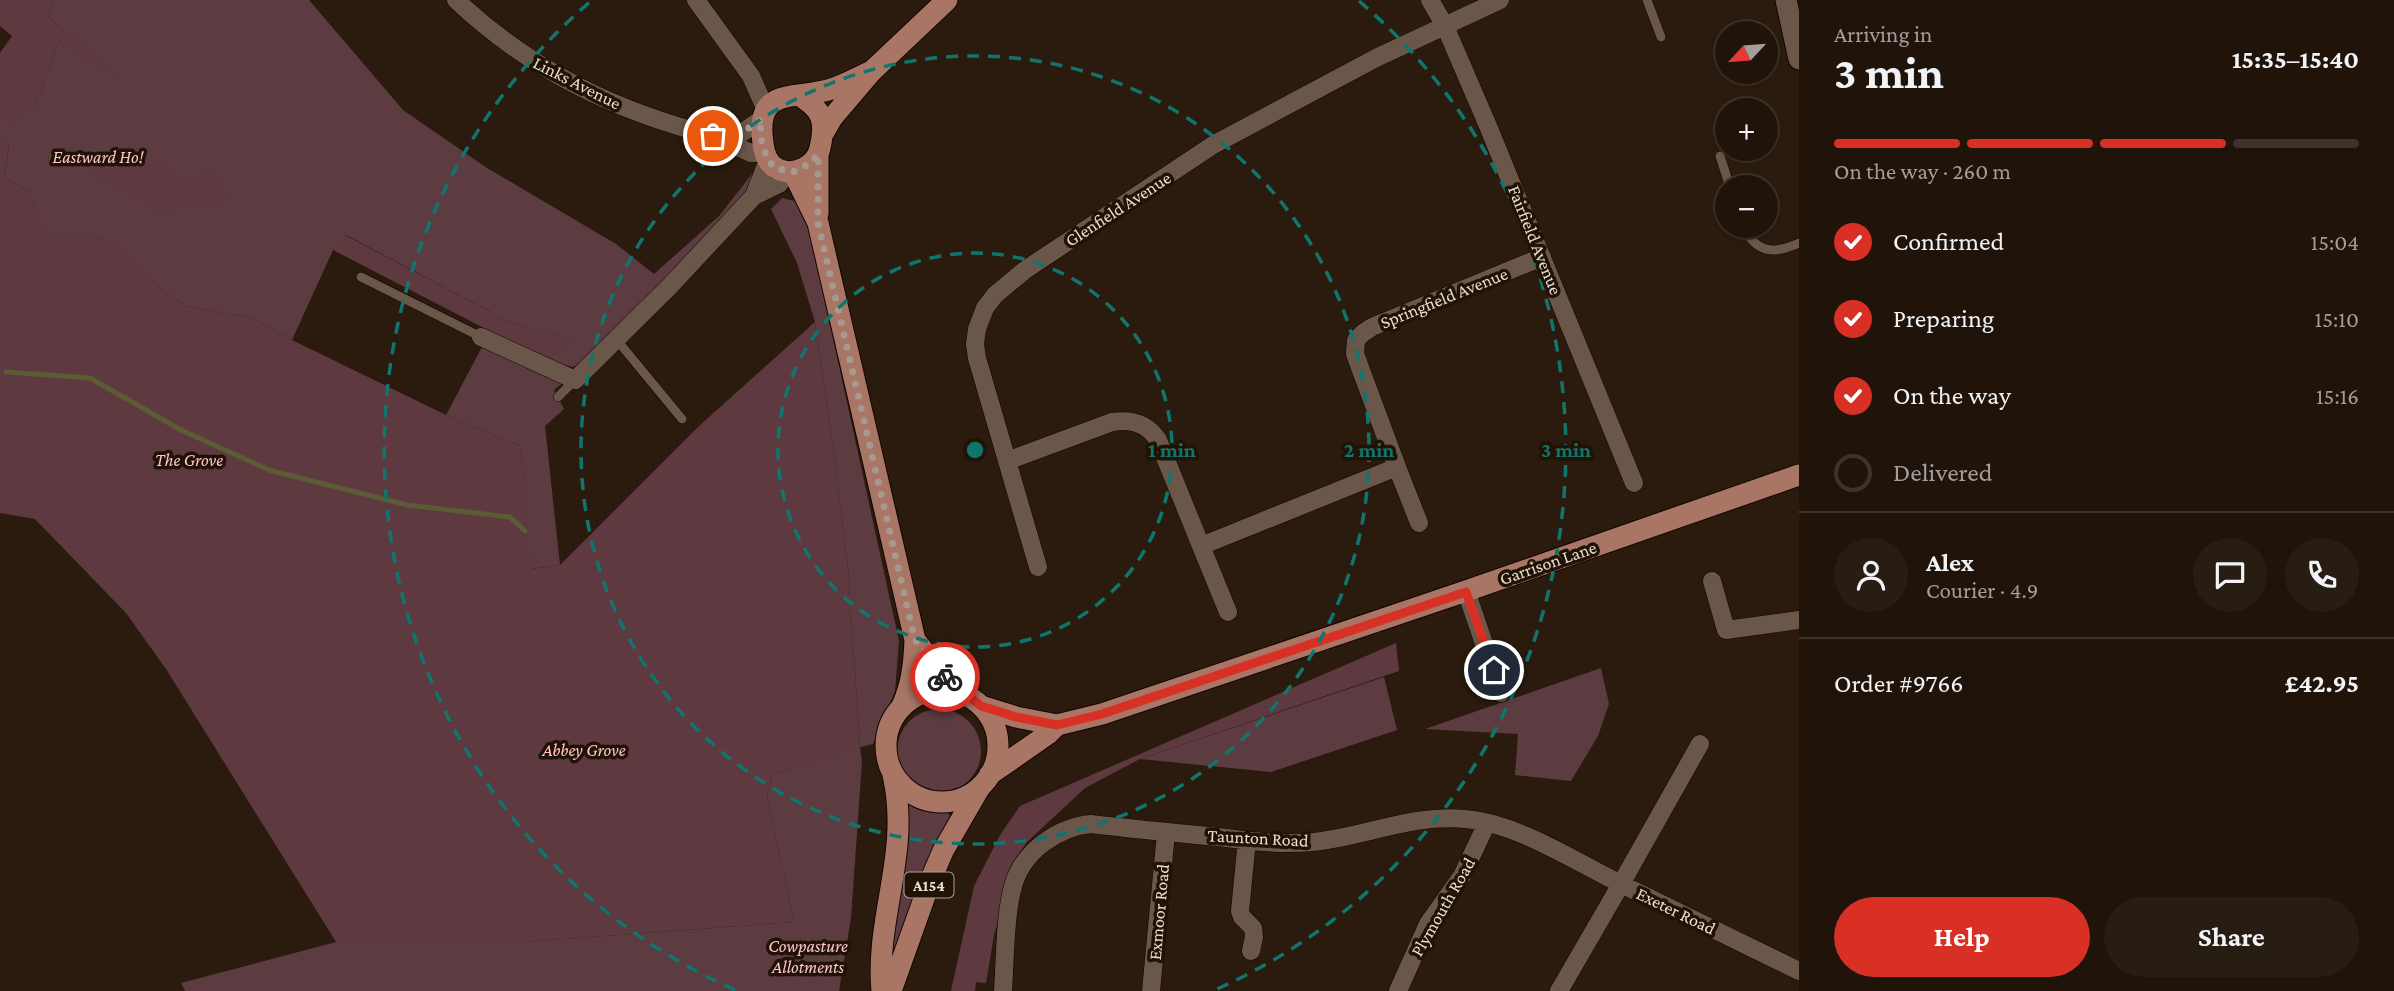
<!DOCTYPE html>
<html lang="en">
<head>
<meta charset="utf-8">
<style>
	:root { --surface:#20140a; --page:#281d13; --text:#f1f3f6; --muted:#a29e9c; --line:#3d332b; --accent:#d93025 }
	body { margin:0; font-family:"Crimson Pro",serif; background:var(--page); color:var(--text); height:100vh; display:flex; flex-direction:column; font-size:26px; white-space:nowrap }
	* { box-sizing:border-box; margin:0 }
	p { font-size:23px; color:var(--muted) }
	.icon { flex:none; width:38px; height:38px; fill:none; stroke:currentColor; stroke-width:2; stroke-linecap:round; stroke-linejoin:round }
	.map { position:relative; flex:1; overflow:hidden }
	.side { display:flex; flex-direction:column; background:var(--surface); width:595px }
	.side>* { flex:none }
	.needle { width:46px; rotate:244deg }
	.fabs { position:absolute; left:1715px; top:21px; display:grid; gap:14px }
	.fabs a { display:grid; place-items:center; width:63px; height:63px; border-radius:50%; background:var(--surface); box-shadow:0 2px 5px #0004,0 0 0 2px var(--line); font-size:35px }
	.pin { position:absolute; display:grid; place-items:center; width:60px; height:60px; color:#fff; margin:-30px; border:4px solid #fff; border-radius:50%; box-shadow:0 2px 7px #0007 }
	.courier { position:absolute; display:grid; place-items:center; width:70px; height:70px; margin:-35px; border:5px solid #d93025; border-radius:50%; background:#fff; color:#222; box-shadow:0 2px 9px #0007 }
	.overview em { font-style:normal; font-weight:700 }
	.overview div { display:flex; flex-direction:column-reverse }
	.overview { display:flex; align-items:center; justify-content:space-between; height:119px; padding:0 35px }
	h1 { font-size:46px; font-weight:700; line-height:52px }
	.bar { display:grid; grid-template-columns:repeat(4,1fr); gap:10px 7px; align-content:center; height:84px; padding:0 35px }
	.bar i { height:9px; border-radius:5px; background:var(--line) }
	.bar .selected { background:var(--accent) }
	.bar p { grid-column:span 4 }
	.line { display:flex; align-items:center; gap:18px; padding:0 35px; border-top:2px solid var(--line) }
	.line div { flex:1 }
	.round { display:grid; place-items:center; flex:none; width:74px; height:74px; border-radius:37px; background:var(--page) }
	ol { padding:0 35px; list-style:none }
	li { display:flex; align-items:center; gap:21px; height:77px }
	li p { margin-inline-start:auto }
	li .icon { padding:7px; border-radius:50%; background:var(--accent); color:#fff; stroke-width:4 }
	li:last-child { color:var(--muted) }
	li i { width:38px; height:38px; border:4px solid var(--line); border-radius:50% }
	.action { display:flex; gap:14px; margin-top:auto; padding:14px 35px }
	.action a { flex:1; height:80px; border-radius:42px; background:var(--accent); color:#fff; font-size:28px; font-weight:700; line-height:80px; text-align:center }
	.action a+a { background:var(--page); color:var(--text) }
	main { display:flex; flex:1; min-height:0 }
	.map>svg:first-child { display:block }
	.green { fill:#5c3c41 }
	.forest { fill:#5e3940 }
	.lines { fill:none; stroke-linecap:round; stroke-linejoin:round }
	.stream { stroke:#5b5b36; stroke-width:5 }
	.lane-casing { stroke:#130500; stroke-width:10 }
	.street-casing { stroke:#130500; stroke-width:19 }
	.secondary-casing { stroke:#130500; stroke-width:23 }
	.primary-casing { stroke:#130500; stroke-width:23 }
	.lane { stroke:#6b5749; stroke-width:9 }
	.street { stroke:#6b5749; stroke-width:18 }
	.secondary { stroke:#6b5749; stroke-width:21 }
	.primary { stroke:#a97666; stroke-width:21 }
	.done { stroke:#a6998f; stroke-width:7; stroke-dasharray:0 12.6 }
	.route { stroke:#d93025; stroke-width:9 }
	.ring { fill:none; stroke:#0f766e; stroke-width:3.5; stroke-dasharray:12 9 }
	.labels { text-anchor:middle; stroke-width:7; stroke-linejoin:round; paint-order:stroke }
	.shield { fill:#211206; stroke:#ada097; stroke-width:2 }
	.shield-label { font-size:16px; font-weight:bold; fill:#e9ddd5 }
	.street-label { font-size:18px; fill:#e9ddd5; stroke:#211206 }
	.park-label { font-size:18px; font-style:italic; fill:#fec4cd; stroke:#211206 }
	.centre { fill:#0f766e; stroke:#211206; stroke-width:3.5 }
	.ring-label { font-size:21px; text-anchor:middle; font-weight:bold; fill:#0f766e; stroke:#211206; stroke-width:7; stroke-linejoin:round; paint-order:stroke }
</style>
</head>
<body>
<main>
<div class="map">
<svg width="1799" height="991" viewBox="0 0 1799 991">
	<rect width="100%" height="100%" fill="#2b1b0e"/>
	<path class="green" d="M54 0H309L403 110 487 168 616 244 654 274 719 216 752 174 759 185 593 354 573 367 548 361 572 339 514 324 346 235 333 250 292 340 253 318 186 306 161 289 124 248 85 234H45L29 191 5 177 9 142 0 136V118L12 125 35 106 59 41 123 80 48 17Z
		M782 198 799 202 807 219 899 641 895 691 873 744 860 747 862 762 851 918 839 991H185L181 983 336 942H524L794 922 767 797 772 775 860 746 848 568 834 451 815 322 797 263 771 209Z
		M482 347 564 382 554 390 564 409 545 426 560 565 531 569 521 446 446 415Z
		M1601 668 1609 704 1598 736 1571 781 1515 775 1518 734 1425 729Z
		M1384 677 1397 730 1271 772 1140 759Z
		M897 751a42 42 0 1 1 84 0a42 42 0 1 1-84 0Z
		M905 802 922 811 947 812 950 816 917 886 888 970Z"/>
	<path class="forest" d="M0 0H54L48 17 127 83 59 41 35 106 12 126 0 118V53L12 36 0 26Z
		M0 136 9 141 5 177 29 191 46 234H85L125 248 161 289 186 306 253 318 292 340 446 415 521 446 532 569 560 565 698 427 815 322 834 451 848 568 860 747 772 775 767 797 794 922 524 942H336L166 669 126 613 35 519 0 513Z
		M78 154 103 165C151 148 147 151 186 181L204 168 225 180 228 202 216 211 200 204 162 215 73 163Z
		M345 235 514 324 573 339 548 361 333 250Z
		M1396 643 1399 671 1140 759 1085 788 1027 842 1011 865 1006 880 1003 905 994 935 986 983 976 982 975 991H951L974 886 1000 835 1020 806Z"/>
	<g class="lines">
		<path class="stream" d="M6 372 90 378 181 430 269 470 407 505 510 517 525 531"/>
		<g class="lane-casing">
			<path id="lane" d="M1647 0 1661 37
				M1720 156 1730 187
				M1743 226C1756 253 1773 255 1799 243
				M361 277 481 337
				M616 339 682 419
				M558 397 575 380"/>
		</g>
		<g class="street-casing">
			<path id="street" d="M456 0C530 70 615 111 713 136
				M696 0 751 76 766 110
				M1430 0 1445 26 1488 126 1634 483
				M762 119 740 134 713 136 751 153H764
				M768 160 754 196 779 184 787 172
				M481 337 575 380 670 286 754 196
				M1007 461 1112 422C1132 419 1147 423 1158 440L1201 546
				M1397 467 1419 523
				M1038 567 977 358 975 344 977 329 985 308 995 295 1025 270 1213 145 1376 58 1500 0
				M1712 581 1726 630 1799 620
				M1466 591 1501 693
				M1228 612 1201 546 1397 467 1355 354 1356 340 1363 333 1372 327 1542 257
				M1700 744 1621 884 1799 971
				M1247 840 1240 911 1242 917 1253 928 1254 937 1251 951
				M1003 991C1005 961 1005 911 1014 883 1024 851 1058 827 1091 824 1133 829 1175 833 1218 837 1249 841 1281 845 1313 842 1365 837 1410 814 1465 819 1517 823 1574 861 1621 884L1559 991
				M1151 991 1166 833
				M1398 991 1428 924 1462 876 1487 823"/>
		</g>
		<g class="secondary-casing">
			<path id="secondary" d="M1786 0 1799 59"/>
		</g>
		<g class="primary-casing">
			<path id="primary" d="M799 95C823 110 826 121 820 148 816 166 794 177 778 169 767 164 764 153 763 143 755 87 791 100 828 90 843 86 858 77 872 71
				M824 132 832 118 872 71 947 0
				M793 172 818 223 915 640C914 664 912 684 902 706
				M818 214V154
				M915 640 945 678 962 692
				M886 746a56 56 0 1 1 112 0a56 56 0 1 1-112 0Z
				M981 706 1016 717 1057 725 1102 714 1466 591 1799 475
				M989 775 1048 734 1057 725
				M882 991C875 917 911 853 893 775
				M891 991 931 879 943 851 980 787"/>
		</g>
		<use href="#lane" class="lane"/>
		<use href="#street" class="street"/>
		<use href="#secondary" class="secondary"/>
		<use href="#primary" class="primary"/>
	</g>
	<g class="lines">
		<path class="done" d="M713 136 740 134 762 119C758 135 763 156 775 168L793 172 811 163 818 154V223L915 640 945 677"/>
		<path class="route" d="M945 677 981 706 1016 717 1057 725 1102 714 1466 592 1494 670"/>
	</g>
	<g class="ring">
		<circle cx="975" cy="450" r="197"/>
		<circle cx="975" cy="450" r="394"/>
		<path d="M735 990A591 591 0 0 1 591 1M1359 1A591 591 0 0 1 1215 990"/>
	</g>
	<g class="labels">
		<rect class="shield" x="904.5" y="872.5" width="49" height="25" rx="5"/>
		<g class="shield-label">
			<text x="929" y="891">A154</text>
		</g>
		<g class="street-label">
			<text transform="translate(577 83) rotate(27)" y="6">Links Avenue</text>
			<text transform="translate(1118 209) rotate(-33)" y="6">Glenfield Avenue</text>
			<text transform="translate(1535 240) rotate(68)" y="6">Fairfield Avenue</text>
			<text transform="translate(1444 298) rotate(-22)" y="6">Springfield Avenue</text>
			<text transform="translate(1548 563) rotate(-19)" y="6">Garrison Lane</text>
			<text transform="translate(1258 838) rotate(3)" y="6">Taunton Road</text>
			<text transform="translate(1443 907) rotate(-60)" y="6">Plymouth Road</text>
			<text transform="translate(1676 911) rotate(26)" y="6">Exeter Road</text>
			<text transform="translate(1159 912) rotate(-85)" y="6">Exmoor Road</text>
		</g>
		<g class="park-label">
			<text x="98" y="163">Eastward Ho!</text>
			<text x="189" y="466">The Grove</text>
			<text x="584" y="756">Abbey Grove</text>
			<text x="808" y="952">Cowpasture<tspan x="808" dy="21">Allotments</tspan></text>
		</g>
	</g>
	<circle cx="975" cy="450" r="10" class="centre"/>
	<g class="ring-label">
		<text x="1172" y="457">1 min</text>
		<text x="1369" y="457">2 min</text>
		<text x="1566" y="457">3 min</text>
	</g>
</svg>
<div class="fabs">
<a><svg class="needle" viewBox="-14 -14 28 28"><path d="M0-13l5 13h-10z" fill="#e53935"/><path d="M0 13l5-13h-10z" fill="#a29e9c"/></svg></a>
<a>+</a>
<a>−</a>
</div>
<div class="pin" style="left:713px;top:136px;background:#ea580c"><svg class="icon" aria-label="bag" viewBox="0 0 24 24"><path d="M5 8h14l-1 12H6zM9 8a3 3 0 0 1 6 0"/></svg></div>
<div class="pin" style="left:1494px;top:670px;background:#1f2937"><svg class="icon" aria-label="home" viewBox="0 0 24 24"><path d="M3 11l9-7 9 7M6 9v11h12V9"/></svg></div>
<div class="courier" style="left:945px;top:677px"><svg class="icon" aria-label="bike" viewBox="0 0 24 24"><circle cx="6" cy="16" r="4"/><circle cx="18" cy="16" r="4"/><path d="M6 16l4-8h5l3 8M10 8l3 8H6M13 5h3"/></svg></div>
</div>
<section class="side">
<div class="overview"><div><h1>3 min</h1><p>Arriving in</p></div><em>15:35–15:40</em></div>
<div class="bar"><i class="selected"></i><i class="selected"></i><i class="selected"></i><i></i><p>On the way · 260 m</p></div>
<ol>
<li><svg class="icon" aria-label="check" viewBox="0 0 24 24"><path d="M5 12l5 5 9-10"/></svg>Confirmed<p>15:04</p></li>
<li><svg class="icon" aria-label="check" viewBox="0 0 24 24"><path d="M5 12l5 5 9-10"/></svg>Preparing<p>15:10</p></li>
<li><svg class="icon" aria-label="check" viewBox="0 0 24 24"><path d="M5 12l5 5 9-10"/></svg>On the way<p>15:16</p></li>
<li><i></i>Delivered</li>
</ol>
<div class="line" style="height:126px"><a class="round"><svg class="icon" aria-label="person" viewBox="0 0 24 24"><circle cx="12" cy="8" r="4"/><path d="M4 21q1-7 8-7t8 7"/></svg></a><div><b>Alex</b><p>Courier · 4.9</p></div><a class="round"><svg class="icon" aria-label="chat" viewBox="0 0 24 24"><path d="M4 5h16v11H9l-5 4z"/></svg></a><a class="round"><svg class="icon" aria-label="phone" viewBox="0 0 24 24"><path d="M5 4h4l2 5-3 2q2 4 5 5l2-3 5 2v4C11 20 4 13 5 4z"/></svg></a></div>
<div class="line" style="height:91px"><div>Order #9766</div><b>£42.95</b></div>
<div class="action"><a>Help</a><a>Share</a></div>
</section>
</main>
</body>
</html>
